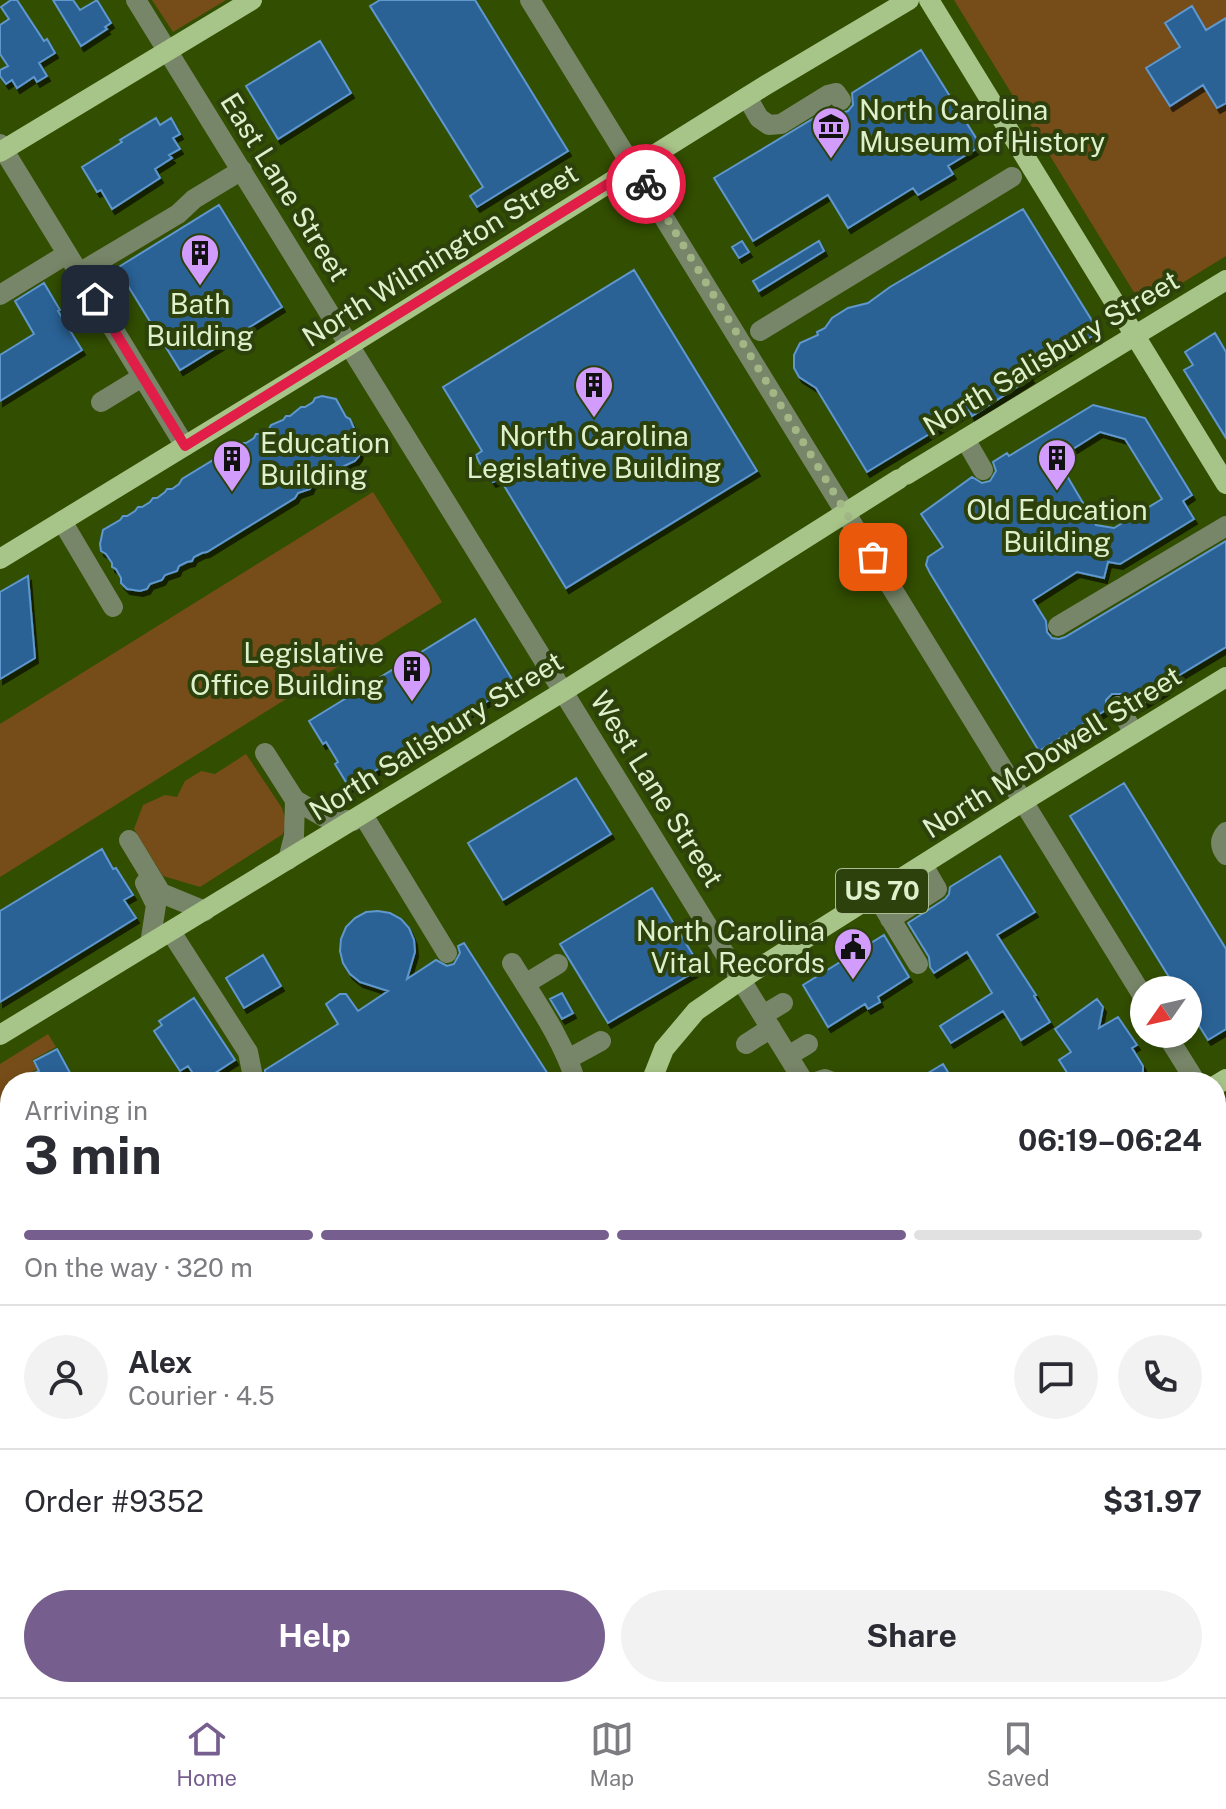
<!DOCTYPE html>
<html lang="en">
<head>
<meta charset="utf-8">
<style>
	:root { --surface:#fff; --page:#f2f2f3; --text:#2b2b33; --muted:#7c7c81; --line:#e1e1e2; --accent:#765e8e }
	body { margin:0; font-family:"Public Sans",sans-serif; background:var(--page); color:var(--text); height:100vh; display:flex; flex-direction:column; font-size:30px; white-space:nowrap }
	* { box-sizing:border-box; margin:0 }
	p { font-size:26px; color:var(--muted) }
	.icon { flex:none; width:44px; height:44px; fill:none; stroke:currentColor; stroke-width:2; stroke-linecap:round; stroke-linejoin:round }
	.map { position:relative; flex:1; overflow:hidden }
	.panel { position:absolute; left:0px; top:1072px; width:1226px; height:626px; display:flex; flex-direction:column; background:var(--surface); border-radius:32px 32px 0 0; box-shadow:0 4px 12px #0003 }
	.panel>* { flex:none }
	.needle { width:52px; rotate:236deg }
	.tools { position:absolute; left:1130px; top:976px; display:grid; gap:16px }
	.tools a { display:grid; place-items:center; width:72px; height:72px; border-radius:50%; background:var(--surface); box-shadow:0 4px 12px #0003; font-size:40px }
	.pin { position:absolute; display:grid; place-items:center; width:68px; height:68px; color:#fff; margin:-34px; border-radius:16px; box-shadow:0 4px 12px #0006 }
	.courier { position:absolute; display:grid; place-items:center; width:80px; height:80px; margin:-40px; border:6px solid #e11d48; border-radius:50%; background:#fff; color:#222; box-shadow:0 2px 10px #0007 }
	.head em { font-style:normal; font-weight:700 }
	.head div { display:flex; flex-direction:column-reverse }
	.head { display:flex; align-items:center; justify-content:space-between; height:136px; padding:0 24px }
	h1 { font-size:52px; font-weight:700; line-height:60px }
	.bar { display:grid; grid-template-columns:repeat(4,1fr); gap:12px 8px; align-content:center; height:96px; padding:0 24px }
	.bar i { height:10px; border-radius:6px; background:var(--line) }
	.bar .selected { background:var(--accent) }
	.bar p { grid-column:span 4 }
	.line { display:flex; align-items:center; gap:20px; padding:0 24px; border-top:2px solid var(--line) }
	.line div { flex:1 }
	.round { display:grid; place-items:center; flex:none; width:84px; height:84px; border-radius:42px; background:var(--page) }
	.primary-button { display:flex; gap:16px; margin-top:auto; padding:16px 24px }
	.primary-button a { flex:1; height:92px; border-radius:48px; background:var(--accent); color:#fff; font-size:32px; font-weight:700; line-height:92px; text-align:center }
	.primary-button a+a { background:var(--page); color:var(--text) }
	.tabs { display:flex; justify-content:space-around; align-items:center; height:112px; border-top:2px solid var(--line); background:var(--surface); font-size:22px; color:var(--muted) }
	.tabs a { display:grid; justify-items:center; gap:4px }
	.tabs .selected { color:var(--accent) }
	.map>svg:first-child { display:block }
	.green { fill:#764d19 }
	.building { fill:#2a6296; stroke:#5e97ce; stroke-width:2; fill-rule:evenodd; filter:url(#shadow) }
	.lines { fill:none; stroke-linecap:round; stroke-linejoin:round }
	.minor { stroke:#778568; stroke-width:20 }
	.major { stroke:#a8c589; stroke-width:20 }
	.rail-casing { stroke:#889f66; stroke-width:8 }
	.rail { stroke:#2c410b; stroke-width:5; stroke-dasharray:15; stroke-linecap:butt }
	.done { stroke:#a2b785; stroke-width:8; stroke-dasharray:0 14.4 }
	.route { stroke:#e11d48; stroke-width:10 }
	.labels { text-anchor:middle; stroke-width:8; stroke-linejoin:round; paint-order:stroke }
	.shield { fill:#2c410b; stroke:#a9bc92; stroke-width:2 }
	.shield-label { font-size:26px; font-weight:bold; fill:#def0cc }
	.poi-label { font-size:28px; fill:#def0cc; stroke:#2c410b }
	.street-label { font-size:28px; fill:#def0cc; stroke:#2c410b }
</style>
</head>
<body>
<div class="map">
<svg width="1226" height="1697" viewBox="0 0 1226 1697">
	<defs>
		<filter id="shadow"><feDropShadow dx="3" dy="5" stdDeviation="0" flood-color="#0009"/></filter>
	</defs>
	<rect width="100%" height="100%" fill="#324e00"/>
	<path class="green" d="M152 0H226L173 32Z
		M954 0H1226V256L1143 307Z
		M373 492 442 602 0 877V724Z
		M246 754 282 808 286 822 283 834 200 887 163 876 134 829 143 805 165 795 177 797 185 781 201 771 215 774Z
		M48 1034 56 1047 32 1060 37 1069 29 1074 33 1082H10V1126L0 1107V1064Z"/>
	<path class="building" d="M11 0H17L44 41 47 39 55 53 39 63 47 76 37 82 34 77 17 88 12 80 6 84 0 76V70L8 66 0 54V25L9 19 1 7Z
		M53 0H73L80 10 97 0 111 23 105 27 107 29 81 46Z
		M380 0H475L568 151 477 207 470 196 483 187 370 6Z
		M1192 6 1206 30 1226 18V103L1217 108 1203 85 1170 106 1146 68 1180 47 1165 23Z
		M320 41 351 93 278 139 246 86Z
		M921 50 981 146 948 166 953 174 918 195 913 188 848 228 828 195 753 241 714 178 831 108 841 113 848 111 853 105 852 93Z
		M156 118 160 125 171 118 180 134 173 138 180 149 169 155 172 158 155 169 160 178 112 209 101 190 97 192 82 167 122 142 120 140Z
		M219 205 282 307 180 370 117 268Z
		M1023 209 1099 332 1029 375 1031 378 972 416 969 410 867 472 816 388 799 377 794 368V355L800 343 818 335 817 332 825 328 832 318 848 308 868 303 890 287Z
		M742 241 749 252 739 258 732 247Z
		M819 241 824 251 759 291 753 281Z
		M634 270 757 471 566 588 500 479 493 482 479 462 476 455 482 451 443 387Z
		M44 283 60 310 58 311 82 350 0 401V355L34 334 15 301Z
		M1215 333 1226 352V438L1184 370 1193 365 1185 352Z
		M322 396 336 399 346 417 350 419 356 433 360 436 362 442 359 456 355 461 342 467 340 471H335L327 476 325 479 312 484 310 489 298 493 295 498 207 552 202 553 194 557 192 561 187 562 179 566 177 571 165 575 162 580 150 584 147 589 140 591 127 589 121 583V578L116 569 112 567V563L106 554 101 551 100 544 103 530 120 520 123 516H127L135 511 138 507H142L150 502 153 498H157L165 492 167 489H172L179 484 182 479 241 443H246L254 438 256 434H261L269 429 271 425 283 420 286 416H290L301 407H305L313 402 315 398Z
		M1093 405 1145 418 1192 495 1183 501 1194 519 1120 564 1108 562 1104 578 1077 572 1033 600 1046 621 1047 632 1052 638 1059 639 1065 637 1226 541V647L1163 685 1166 690 1139 706 1136 702 1134 703 1131 699 1129 700 1124 694H1112L1106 700V710L1039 751 930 573 926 565 928 557 943 547 921 514 972 477 982 483 990 481 996 471 993 462 1007 453 1009 456ZM1100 432 1125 439 1162 499 1114 528 1096 525 1057 459Z
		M28 576 35 658 0 679V592Z
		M475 619 515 684 349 787 335 764 338 762 326 742 323 744 309 721Z
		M576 778 611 834 503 900 468 843Z
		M1124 783 1226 949V1029L1208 1040 1188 1008V990H1177L1070 816Z
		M102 849 113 869 116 868 133 895 124 900 136 918 0 1002V911Z
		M1000 856 1035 912 997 935 1036 995 1034 996 1050 1022 1021 1040 1003 1011 951 1043 940 1026 992 993 967 952 934 973 930 967 929 957 908 923 945 899 949 894 950 887Z
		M652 888 701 968 608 1023 560 944Z
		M378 911 390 913 401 919 409 928 414 940 415 952 407 979 436 960 447 966 454 964 460 953 458 946 464 943 553 1082H265V1070L338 1024 326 1004 340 994H346L358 1011 388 991 360 982 350 974 343 963 340 951 341 939 346 927 355 918 366 912Z
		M884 935 909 977 878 997 880 1002 868 1009 865 1004 828 1027 803 985Z
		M263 955 281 986 244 1008 226 978Z
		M562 993 573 1013 562 1019 550 999Z
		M194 998 235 1060 201 1082H199L188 1066 180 1071 154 1031 162 1025 159 1021Z
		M1097 999 1103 1007 1099 1028 1118 1017 1137 1045 1132 1048 1143 1066V1072L1124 1082H1090L1085 1075 1073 1082 1059 1060 1071 1052 1055 1029Z
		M57 1049 75 1082H39L34 1073 39 1071 34 1061Z
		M943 1064 954 1082H913Z"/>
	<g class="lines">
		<path class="minor" d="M136 0 804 1082
			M530 0C737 331 938 666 1144 998
			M747 97 759 118 769 125 781 124 828 95 836 93 841 100
			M0 144 185 446
			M79 273 178 214 194 199 242 170
			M0 295 67 254
			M760 331 1012 177
			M101 402 142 377
			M965 439 983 470
			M62 521 113 607
			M1058 626 1226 526
			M1118 706 1134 733
			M265 753 295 800 324 817 353 821
			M363 815 447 953
			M1226 832C1219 840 1220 847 1226 855
			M129 840 161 893 205 911
			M288 860 294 836 295 800
			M145 883 156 905 150 944
			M876 895 918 964
			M890 919 937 889 923 865
			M171 932 248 1052 253 1077
			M512 963C536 1002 562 1038 576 1082
			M525 984 558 964
			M763 1015 783 1003
			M1166 1034 1196 1082
			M746 1044 771 1028
			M788 1056 808 1044
			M568 1059 601 1041
			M816 1082 825 1079 833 1082
			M1216 1115 1226 1131
			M1216 1176 1226 1170
			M1216 1480 1226 1474
			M826 1688 832 1697
			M952 1688 958 1697
			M1030 1688 1035 1693 1061 1697
			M865 1697 880 1688"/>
		<path class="major" d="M929 0 1226 484
			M0 152 252 0
			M906 475 1226 280
			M0 559 332 356 766 85 909 0
			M0 1035 564 691 899 479
			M651 1082 664 1049 696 1011 754 971 1022 802 1226 677
			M1216 1085 1226 1079
			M304 1688V1697
			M114 1697 129 1688
			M212 1697 223 1688
			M267 1697 276 1688"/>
		<g class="rail-casing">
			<path id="rail" d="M0 1426 10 1421
				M1109 1688 1129 1697"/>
		</g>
		<use href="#rail" class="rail"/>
	</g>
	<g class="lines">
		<path class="done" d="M646 184 873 557"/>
		<path class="route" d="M95 299 185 446 635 167 646 184"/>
	</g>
	<defs>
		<g id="museum-pin" transform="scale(2)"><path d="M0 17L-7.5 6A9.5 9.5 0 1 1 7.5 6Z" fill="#d29cfd" stroke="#2c410b"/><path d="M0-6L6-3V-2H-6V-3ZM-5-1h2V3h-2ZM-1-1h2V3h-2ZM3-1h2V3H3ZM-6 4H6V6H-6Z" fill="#111"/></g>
		<g id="building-pin" transform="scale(2)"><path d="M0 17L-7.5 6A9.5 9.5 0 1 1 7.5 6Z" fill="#d29cfd" stroke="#2c410b"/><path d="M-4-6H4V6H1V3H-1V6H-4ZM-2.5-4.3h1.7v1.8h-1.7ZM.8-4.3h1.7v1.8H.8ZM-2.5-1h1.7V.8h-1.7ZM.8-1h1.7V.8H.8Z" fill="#111"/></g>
		<g id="civic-pin" transform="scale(2)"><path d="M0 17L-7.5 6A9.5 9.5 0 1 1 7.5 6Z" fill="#d29cfd" stroke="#2c410b"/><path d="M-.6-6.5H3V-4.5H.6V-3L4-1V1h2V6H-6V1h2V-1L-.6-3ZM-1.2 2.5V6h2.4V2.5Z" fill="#111"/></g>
	</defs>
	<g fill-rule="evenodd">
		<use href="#museum-pin" x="831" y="126"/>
		<use href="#building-pin" x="200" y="253"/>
		<use href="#building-pin" x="594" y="385"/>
		<use href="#building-pin" x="1057" y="458"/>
		<use href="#building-pin" x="232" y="459"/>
		<use href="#building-pin" x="412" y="669"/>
		<use href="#civic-pin" x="853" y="947"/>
	</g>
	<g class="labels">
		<rect class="shield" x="836" y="869" width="92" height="44" rx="6"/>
		<g class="shield-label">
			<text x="882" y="900">US 70</text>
		</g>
		<g class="poi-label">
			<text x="859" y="120" text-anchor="start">North Carolina<tspan x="859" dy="32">Museum of History</tspan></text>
			<text x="200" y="314">Bath<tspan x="200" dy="32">Building</tspan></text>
			<text x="594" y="446">North Carolina<tspan x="594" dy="32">Legislative Building</tspan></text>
			<text x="260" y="453" text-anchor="start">Education<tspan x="260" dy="32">Building</tspan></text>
			<text x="1057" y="520">Old Education<tspan x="1057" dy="32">Building</tspan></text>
			<text x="384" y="663" text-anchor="end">Legislative<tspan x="384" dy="32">Office Building</tspan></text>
			<text x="825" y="941" text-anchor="end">North Carolina<tspan x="825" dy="32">Vital Records</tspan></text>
		</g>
		<g class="street-label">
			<text transform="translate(285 187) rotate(58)" y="10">East Lane Street</text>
			<text transform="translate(440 255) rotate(-32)" y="10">North Wilmington Street</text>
			<text transform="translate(1051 353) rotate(-31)" y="10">North Salisbury Street</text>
			<text transform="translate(436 736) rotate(-32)" y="10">North Salisbury Street</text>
			<text transform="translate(1052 752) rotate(-32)" y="10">North McDowell Street</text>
			<text transform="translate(657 789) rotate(58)" y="10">West Lane Street</text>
		</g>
	</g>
</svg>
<div class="tools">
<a><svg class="needle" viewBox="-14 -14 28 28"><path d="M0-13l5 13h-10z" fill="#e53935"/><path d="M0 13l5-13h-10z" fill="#7c7c81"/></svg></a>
</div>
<div class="pin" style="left:873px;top:557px;background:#ea580c"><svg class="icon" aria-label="bag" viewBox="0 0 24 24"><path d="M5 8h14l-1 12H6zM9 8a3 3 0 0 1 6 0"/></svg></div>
<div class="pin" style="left:95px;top:299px;background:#1f2937"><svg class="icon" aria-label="home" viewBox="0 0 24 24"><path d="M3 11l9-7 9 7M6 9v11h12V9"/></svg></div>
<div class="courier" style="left:646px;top:184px"><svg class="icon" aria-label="bike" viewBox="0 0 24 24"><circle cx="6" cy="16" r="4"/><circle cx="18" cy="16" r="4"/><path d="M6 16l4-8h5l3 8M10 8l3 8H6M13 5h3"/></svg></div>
<section class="panel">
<div class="head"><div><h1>3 min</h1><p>Arriving in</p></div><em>06:19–06:24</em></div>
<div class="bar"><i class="selected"></i><i class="selected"></i><i class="selected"></i><i></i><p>On the way · 320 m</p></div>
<div class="line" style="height:144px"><a class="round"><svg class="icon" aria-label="person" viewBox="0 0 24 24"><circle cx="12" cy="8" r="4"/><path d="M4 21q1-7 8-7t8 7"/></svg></a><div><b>Alex</b><p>Courier · 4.5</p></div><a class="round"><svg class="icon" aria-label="chat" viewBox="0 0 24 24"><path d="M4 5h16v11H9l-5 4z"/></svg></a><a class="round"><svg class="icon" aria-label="phone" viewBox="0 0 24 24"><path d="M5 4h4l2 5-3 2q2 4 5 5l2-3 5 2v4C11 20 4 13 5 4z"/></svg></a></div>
<div class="line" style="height:104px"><div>Order #9352</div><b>$31.97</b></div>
<div class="primary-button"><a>Help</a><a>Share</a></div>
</section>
</div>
<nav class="tabs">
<a class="selected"><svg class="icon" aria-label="home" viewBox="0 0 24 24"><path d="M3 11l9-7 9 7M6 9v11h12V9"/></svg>Home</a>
<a><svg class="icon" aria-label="map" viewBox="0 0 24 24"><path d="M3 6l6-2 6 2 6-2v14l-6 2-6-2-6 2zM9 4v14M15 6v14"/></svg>Map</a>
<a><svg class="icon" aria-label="saved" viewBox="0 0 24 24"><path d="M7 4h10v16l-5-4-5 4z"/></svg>Saved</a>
</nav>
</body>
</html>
